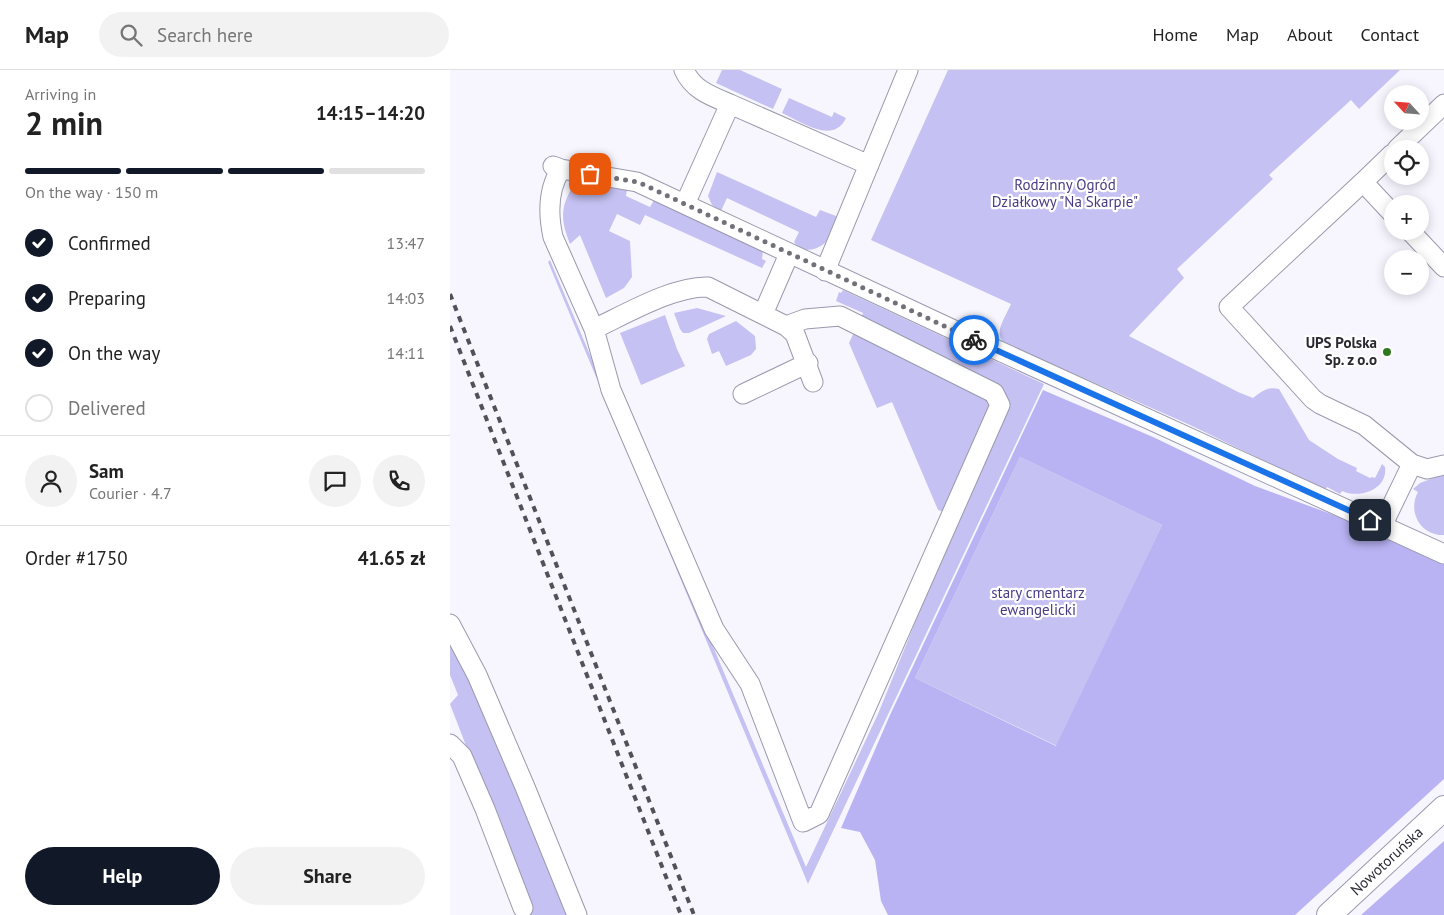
<!DOCTYPE html>
<html lang="en">
<head>
<meta charset="utf-8">
<style>
	:root { --surface:#fff; --page:#f2f2f2; --text:#222; --muted:#767676; --line:#e0e0e0; --accent:#111827 }
	body { margin:0; font-family:"PT Sans",sans-serif; background:var(--page); color:var(--text); height:100vh; display:flex; flex-direction:column; font-size:19px; white-space:nowrap }
	* { box-sizing:border-box; margin:0 }
	p { font-size:16px; color:var(--muted) }
	.icon { flex:none; width:28px; height:28px; fill:none; stroke:currentColor; stroke-width:2; stroke-linecap:round; stroke-linejoin:round }
	.map { position:relative; flex:1; overflow:hidden }
	.details { display:flex; flex-direction:column; background:var(--surface); width:450px }
	.details>* { flex:none }
	.needle { width:32px; rotate:296deg }
	.controls { position:absolute; left:934px; top:15px; display:grid; gap:10px }
	.controls a { display:grid; place-items:center; width:45px; height:45px; border-radius:50%; background:var(--surface); box-shadow:0 2px 12px #0003; font-size:25px }
	.pin { position:absolute; display:grid; place-items:center; width:42px; height:42px; color:#fff; margin:-21px; border-radius:10px; box-shadow:0 2px 8px #0006 }
	.courier { position:absolute; display:grid; place-items:center; width:50px; height:50px; margin:-25px; border:4px solid #1a73e8; border-radius:50%; background:#fff; color:#222; box-shadow:0 1px 6px #0007 }
	.head em { font-style:normal; font-weight:800 }
	.head div { display:flex; flex-direction:column-reverse }
	.head { display:flex; align-items:center; justify-content:space-between; height:85px; padding:0 25px }
	h1 { font-size:32px; font-weight:800; line-height:38px }
	.bar { display:grid; grid-template-columns:repeat(4,1fr); gap:8px 5px; align-content:center; height:60px; padding:0 25px }
	.bar i { height:6px; border-radius:4px; background:var(--line) }
	.bar .active { background:var(--accent) }
	.bar p { grid-column:span 4 }
	.line { display:flex; align-items:center; gap:12px; padding:0 25px; border-top:1px solid var(--line) }
	.line div { flex:1 }
	.round { display:grid; place-items:center; flex:none; width:52px; height:52px; border-radius:26px; background:var(--page) }
	ol { padding:0 25px; list-style:none }
	li { display:flex; align-items:center; gap:15px; height:55px }
	li p { margin-inline-start:auto }
	li .icon { padding:5px; border-radius:50%; background:var(--accent); color:#fff; stroke-width:4 }
	li:last-child { color:var(--muted) }
	li i { width:28px; height:28px; border:2px solid var(--line); border-radius:50% }
	.action { display:flex; gap:10px; margin-top:auto; padding:10px 25px }
	.action a { flex:1; height:58px; border-radius:30px; background:var(--accent); color:#fff; font-size:20px; font-weight:800; line-height:58px; text-align:center }
	.action a+a { background:var(--page); color:var(--text) }
	header { display:flex; align-items:center; gap:30px; box-sizing:border-box; height:70px; padding:0 25px; background:var(--surface); border-bottom:1px solid var(--line) }
	header strong { font-size:24px }
	nav { display:flex; gap:28px; margin-inline-start:auto; font-size:18px }
	.search { width:350px; height:45px; background:var(--page); display:flex; align-items:center; gap:12px; box-sizing:border-box; padding:0 18px; border-radius:28px; color:var(--muted); font-size:19px }
	main { display:flex; flex:1; min-height:0 }
	.map>svg:first-child { display:block }
	.green { fill:#c5c1f2 }
	.forest { fill:#b9b3f3; fill-rule:evenodd }
	.lines { fill:none; stroke-linecap:round; stroke-linejoin:round }
	.minor-casing { stroke:#9a99ad; stroke-width:21 }
	.major-casing { stroke:#9a99ad; stroke-width:26 }
	.minor { stroke:#fff; stroke-width:19 }
	.major { stroke:#fff; stroke-width:24 }
	.rail { stroke:#52515a; stroke-width:4; stroke-dasharray:6 6; stroke-linecap:butt }
	.done { stroke:#72717a; stroke-width:5; stroke-dasharray:0 9 }
	.route { stroke:#1a73e8; stroke-width:6 }
	.poi-dot { fill:#30781d; stroke:#fff; stroke-width:2 }
	.labels { text-anchor:middle; stroke-width:4.5; stroke-linejoin:round; paint-order:stroke }
	.park-label { font-size:15px; fill:#493a85; stroke:#fff }
	.poi-label { font-size:15px; font-weight:bold; fill:#2a2932; stroke:#fff; text-anchor:end }
	.street-label { font-size:15px; fill:#2a2932; stroke:#fff }
</style>
</head>
<body>
<header>
<strong>Map</strong>
<div class="search"><svg class="icon" aria-label="search" viewBox="0 0 24 24"><circle cx="10" cy="10" r="6"/><path d="M15 15l6 6"/></svg>Search here</div>
<nav><a>Home</a><a>Map</a><a>About</a><a>Contact</a></nav>
</header>
<main>
<section class="details">
<div class="head"><div><h1>2 min</h1><p>Arriving in</p></div><em>14:15–14:20</em></div>
<div class="bar"><i class="active"></i><i class="active"></i><i class="active"></i><i></i><p>On the way · 150 m</p></div>
<ol>
<li><svg class="icon" aria-label="check" viewBox="0 0 24 24"><path d="M5 12l5 5 9-10"/></svg>Confirmed<p>13:47</p></li>
<li><svg class="icon" aria-label="check" viewBox="0 0 24 24"><path d="M5 12l5 5 9-10"/></svg>Preparing<p>14:03</p></li>
<li><svg class="icon" aria-label="check" viewBox="0 0 24 24"><path d="M5 12l5 5 9-10"/></svg>On the way<p>14:11</p></li>
<li><i></i>Delivered</li>
</ol>
<div class="line" style="height:90px"><a class="round"><svg class="icon" aria-label="person" viewBox="0 0 24 24"><circle cx="12" cy="8" r="4"/><path d="M4 21q1-7 8-7t8 7"/></svg></a><div><b>Sam</b><p>Courier · 4.7</p></div><a class="round"><svg class="icon" aria-label="chat" viewBox="0 0 24 24"><path d="M4 5h16v11H9l-5 4z"/></svg></a><a class="round"><svg class="icon" aria-label="phone" viewBox="0 0 24 24"><path d="M5 4h4l2 5-3 2q2 4 5 5l2-3 5 2v4C11 20 4 13 5 4z"/></svg></a></div>
<div class="line" style="height:65px"><div>Order #1750</div><b>41.65 zł</b></div>
<div class="action"><a>Help</a><a>Share</a></div>
</section>
<div class="map">
<svg width="994" height="845" viewBox="0 0 994 845">
	<rect width="100%" height="100%" fill="#f7f6ff"/>
	<path class="green" d="M272 0H290L332 19 323 39 266 13Z
		M498 0H950L909 39 901 30 819 105 823 109 727 199 734 208 679 266 788 322 803 328C811 322 818 316 829 319L859 370 888 389 907 398 906 401 920 408 922 407 925 408 932 394 935 397C938 420 909 429 892 421L890 424 877 417 875 420 740 355 555 273C542 264 556 246 561 234L421 170Z
		M339 28 382 47 384 42 396 48C383 75 352 52 332 43Z
		M267 102 366 147 370 140 386 146 387 150C386 155 385 161 382 165 374 178 354 187 344 172L349 162 277 128 271 141 262 135 258 126Z
		M125 113 177 120 176 126 200 137 204 130 313 181 312 189 316 191 312 198 195 145 190 155 167 144 159 161 180 171 182 207 174 218 156 228 130 165 120 174C110 149 110 136 125 113Z
		M100 190 356 797 428 644 508 447 488 440 442 332 427 338 399 273 413 243 386 231 389 222 391 223 393 220 594 314 358 814 98 192Z
		M247 238 276 246 239 263H233L230 259 224 243Z
		M215 245 227 279 235 296 191 315 170 263Z
		M286 251 305 266 306 279 301 285 276 296 269 281 262 284 257 269 259 264Z
		M570 387 712 455 607 676 465 608Z
		M994 404V465C971 466 957 442 968 422L963 419 970 413Z
		M0 568 21 613 117 845H66L79 840 0 634 8 625 0 605Z"/>
	<path class="forest" d="M593 320 703 367 805 416 919 458 994 494V709L845 845H438L431 831 425 790 410 762 391 758 440 645ZM570 387 712 455 606 676 465 608Z
		M994 771V845H911Z"/>
	<g class="lines">
		<g class="minor-casing">
			<path id="minor" d="M234 0C243 20 261 26 280 34
				M947 79 994 34
				M103 96 111 99 187 112 534 274 994 484
				M111 99C98 119 98 144 103 167L144 259C176 244 223 216 258 217L336 256 345 264 363 312
				M913 112 942 84
				M235 134 280 34 419 95
				M942 143 913 112 779 237 863 329 870 334 914 355 962 394 977 399 994 395
				M960 161 994 197
				M375 201 458 0
				M313 244 339 184
				M144 259 161 320 264 559 300 614 353 752 369 744 550 335 544 323 390 246 355 249 336 256
				M293 324 358 293
				M932 456 962 394
				M0 554 27 605 75 717 127 845
				M0 674 12 686 35 739 73 838"/>
		</g>
		<g class="major-casing">
			<g id="major">
				<path id="s1" d="M879 845 994 738"/>
			</g>
		</g>
		<use href="#minor" class="minor"/>
		<use href="#major" class="major"/>
		<path class="rail" d="M0 224 244 845
			M0 256 231 845"/>
	</g>
	<g class="lines">
		<path class="done" d="M140 104 188 112 524 270"/>
		<path class="route" d="M524 270 920 450"/>
	</g>
	<circle class="poi-dot" cx="937" cy="282" r="5"/>
	<g class="labels">
		<g class="park-label">
			<text x="615" y="120">Rodzinny Ogród<tspan x="615" dy="17">Działkowy "Na Skarpie"</tspan></text>
			<text x="588" y="528">stary cmentarz<tspan x="588" dy="17">ewangelicki</tspan></text>
		</g>
		<g class="poi-label">
			<text x="927" y="278">UPS Polska<tspan x="927" dy="17">Sp. z o.o</tspan></text>
		</g>
		<g class="street-label">
			<text dy="5" stroke="none"><textPath href="#s1" startOffset="79">Nowotoruńska</textPath></text>
		</g>
	</g>
</svg>
<div class="controls">
<a><svg class="needle" viewBox="-14 -14 28 28"><path d="M0-13l5 13h-10z" fill="#e53935"/><path d="M0 13l5-13h-10z" fill="#767676"/></svg></a>
<a><svg class="icon" aria-label="locate" viewBox="0 0 24 24"><circle cx="12" cy="12" r="6"/><path d="M12 2v4M12 18v4M2 12h4M18 12h4"/></svg></a>
<a>+</a>
<a>−</a>
</div>
<div class="pin" style="left:140px;top:104px;background:#ea580c"><svg class="icon" aria-label="bag" viewBox="0 0 24 24"><path d="M5 8h14l-1 12H6zM9 8a3 3 0 0 1 6 0"/></svg></div>
<div class="pin" style="left:920px;top:450px;background:#1f2937"><svg class="icon" aria-label="home" viewBox="0 0 24 24"><path d="M3 11l9-7 9 7M6 9v11h12V9"/></svg></div>
<div class="courier" style="left:524px;top:270px"><svg class="icon" aria-label="bike" viewBox="0 0 24 24"><circle cx="6" cy="16" r="4"/><circle cx="18" cy="16" r="4"/><path d="M6 16l4-8h5l3 8M10 8l3 8H6M13 5h3"/></svg></div>
</div>
</main>
</body>
</html>
